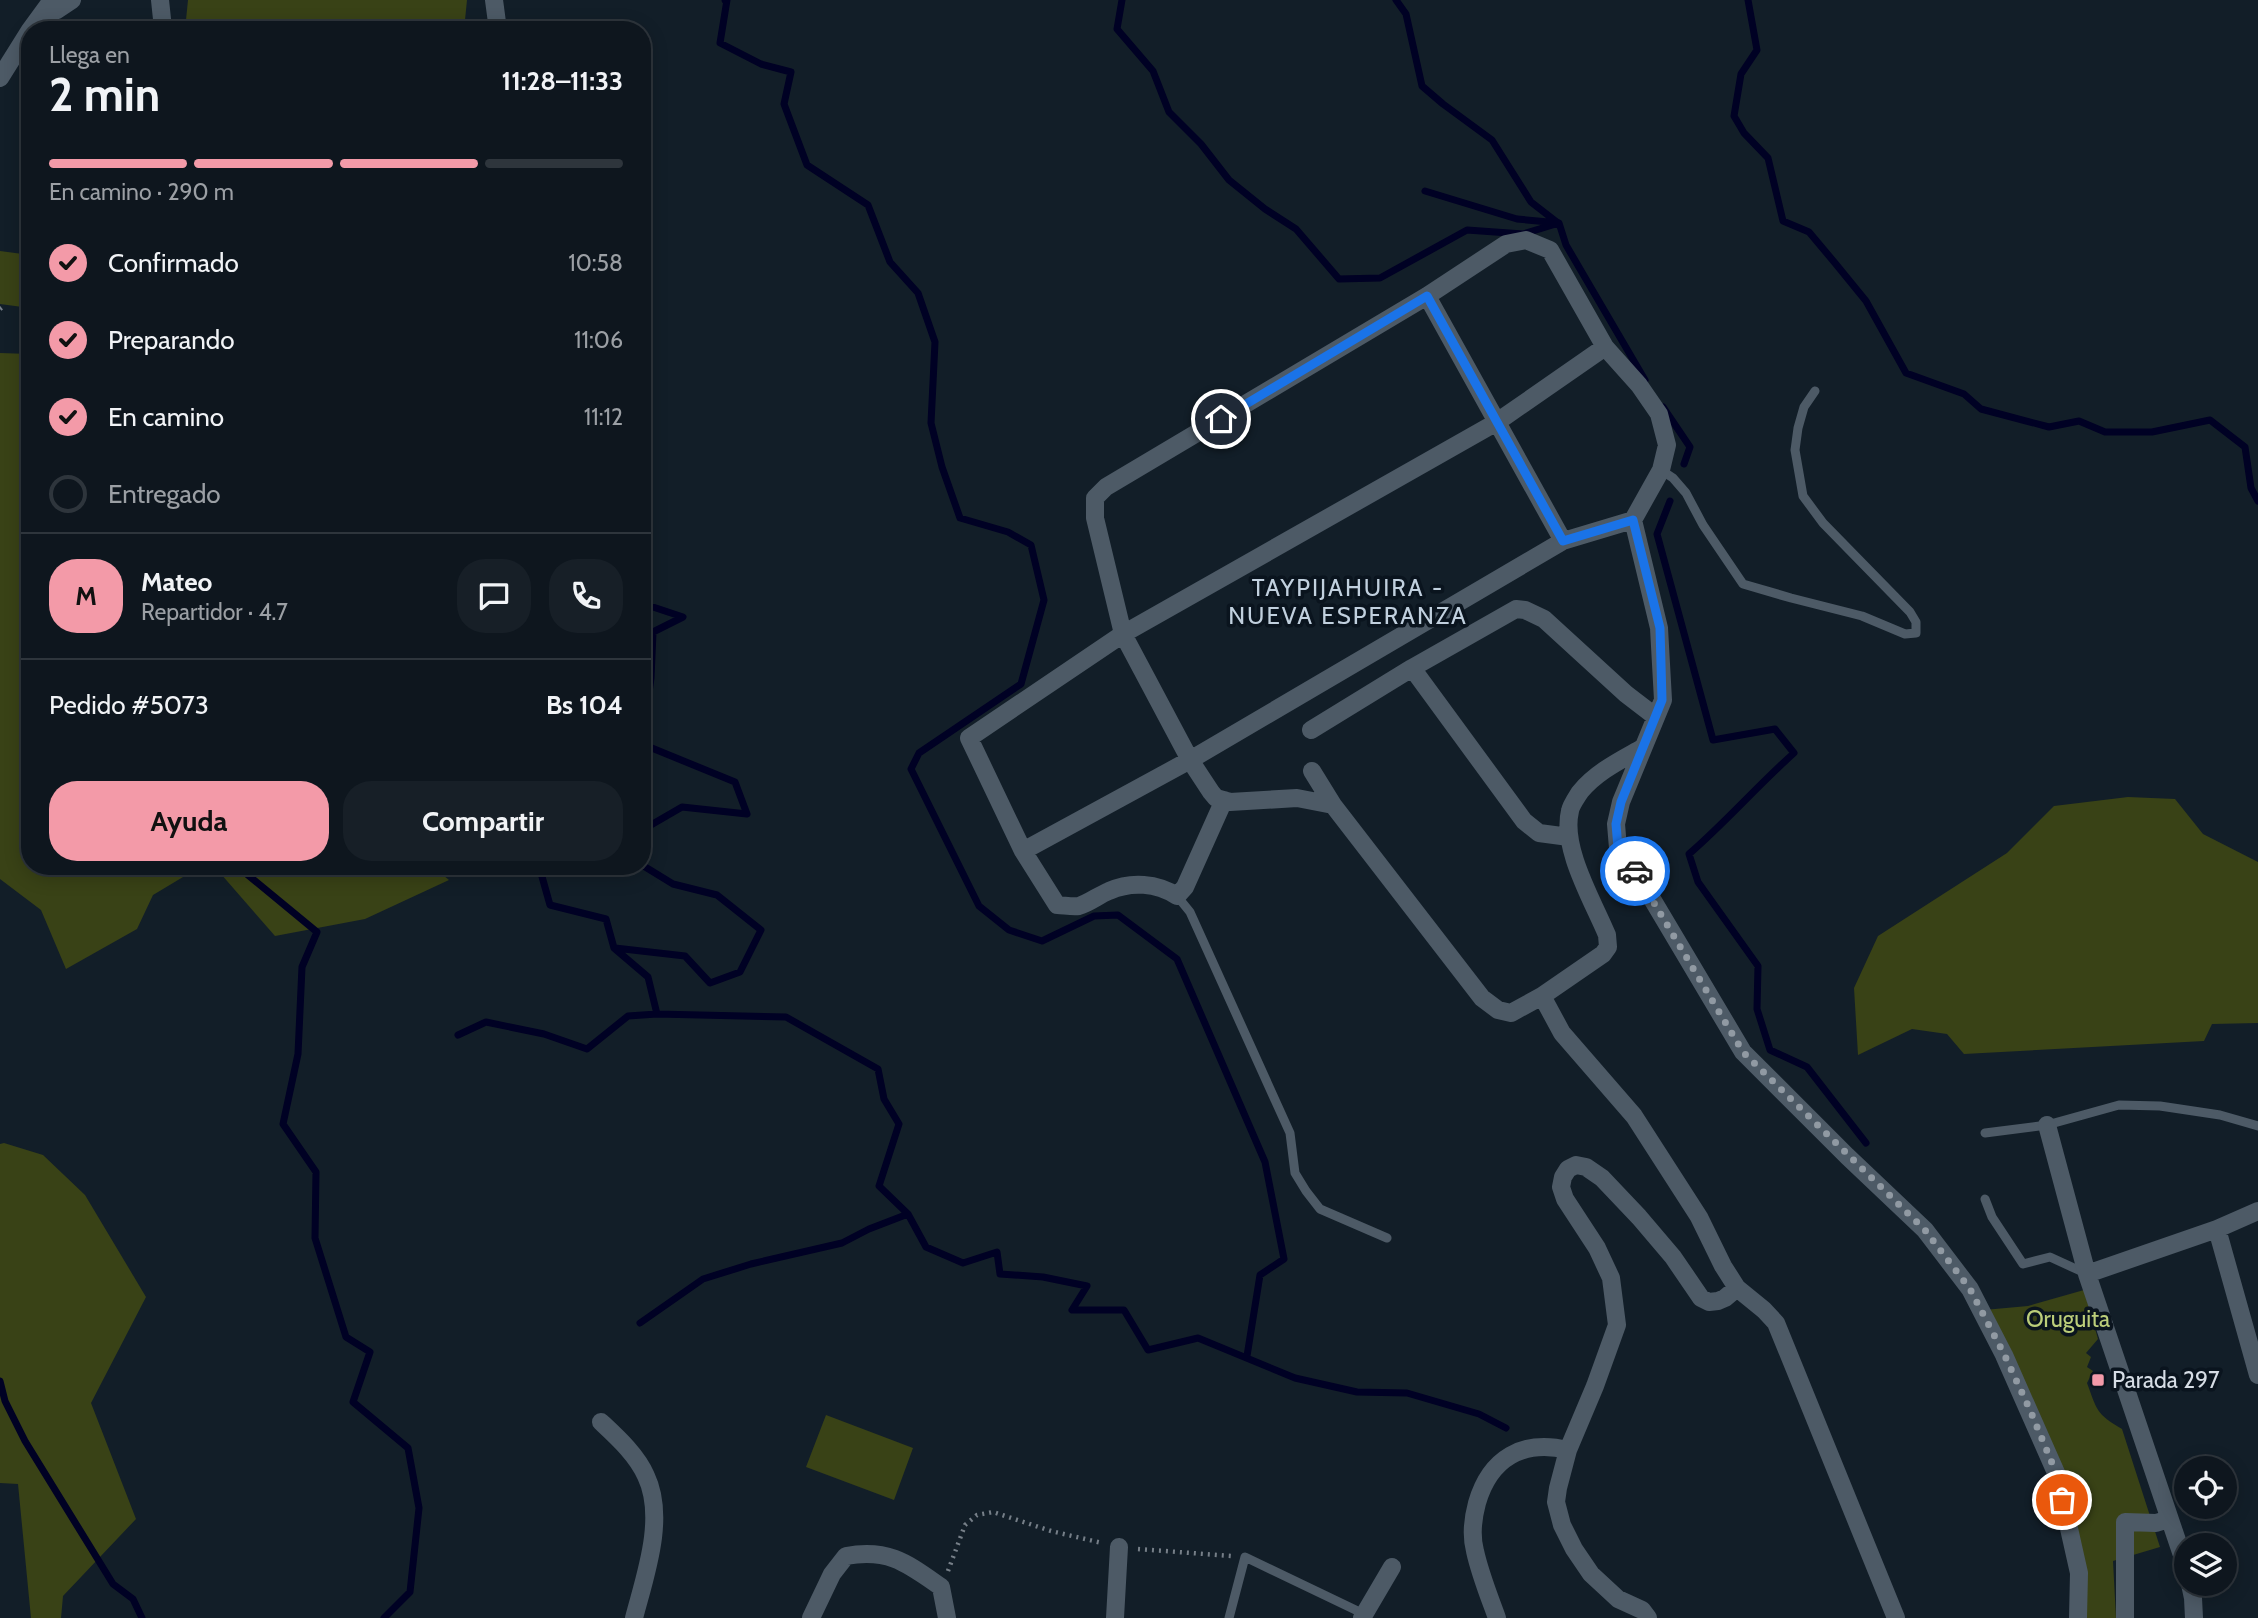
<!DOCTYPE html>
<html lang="es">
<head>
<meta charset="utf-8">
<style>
	:root { --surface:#0e161e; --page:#171f27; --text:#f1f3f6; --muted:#9b9fa4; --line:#2e353c; --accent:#f39aa8 }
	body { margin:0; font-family:Cabin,sans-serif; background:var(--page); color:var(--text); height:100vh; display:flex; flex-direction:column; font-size:26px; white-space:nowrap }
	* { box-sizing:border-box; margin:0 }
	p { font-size:23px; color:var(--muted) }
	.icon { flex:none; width:38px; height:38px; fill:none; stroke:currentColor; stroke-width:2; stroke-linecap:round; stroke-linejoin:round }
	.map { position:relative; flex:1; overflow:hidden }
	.drawer { position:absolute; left:21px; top:21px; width:630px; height:854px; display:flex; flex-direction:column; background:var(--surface); border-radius:28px; box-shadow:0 4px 18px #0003,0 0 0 2px var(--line) }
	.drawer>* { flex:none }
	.fabs { position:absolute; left:2174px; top:1456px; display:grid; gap:14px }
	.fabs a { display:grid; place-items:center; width:63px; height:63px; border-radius:50%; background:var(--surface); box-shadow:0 4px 18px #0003,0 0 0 2px var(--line); font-size:35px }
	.pin { position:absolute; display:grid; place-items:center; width:60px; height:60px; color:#fff; margin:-30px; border:4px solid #fff; border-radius:50%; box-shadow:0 2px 7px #0007 }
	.courier { position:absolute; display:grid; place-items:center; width:70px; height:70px; margin:-35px; border:5px solid #1a73e8; border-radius:50%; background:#fff; color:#222; box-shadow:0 2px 9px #0007 }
	.summary em { font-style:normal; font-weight:700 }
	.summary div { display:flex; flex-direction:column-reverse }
	.summary { display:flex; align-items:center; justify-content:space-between; height:119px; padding:0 28px }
	h1 { font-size:46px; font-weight:700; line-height:52px }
	.bar { display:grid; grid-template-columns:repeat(4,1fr); gap:10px 7px; align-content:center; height:84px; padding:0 28px }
	.bar i { height:9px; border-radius:5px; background:var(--line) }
	.bar .selected { background:var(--accent) }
	.bar p { grid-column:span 4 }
	.line { display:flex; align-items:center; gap:18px; padding:0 28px; border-top:2px solid var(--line) }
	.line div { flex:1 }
	.round { display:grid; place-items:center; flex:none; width:74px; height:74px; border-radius:28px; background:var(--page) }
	ol { padding:0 28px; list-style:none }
	li { display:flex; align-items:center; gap:21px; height:77px }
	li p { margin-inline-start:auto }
	li .icon { padding:7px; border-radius:50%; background:var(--accent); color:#111; stroke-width:4 }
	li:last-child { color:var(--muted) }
	li i { width:38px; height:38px; border:4px solid var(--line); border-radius:50% }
	.primary-button { display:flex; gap:14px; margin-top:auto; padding:14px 28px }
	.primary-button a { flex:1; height:80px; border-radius:28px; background:var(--accent); color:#111; font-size:28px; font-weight:700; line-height:80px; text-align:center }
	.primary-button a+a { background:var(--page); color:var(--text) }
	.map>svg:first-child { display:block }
	.green { fill:#394216 }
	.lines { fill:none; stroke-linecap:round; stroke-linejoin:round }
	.stream { stroke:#000124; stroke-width:7 }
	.path { stroke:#767f88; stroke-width:4.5; stroke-dasharray:2 5; stroke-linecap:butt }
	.lane { stroke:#4d5a66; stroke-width:9 }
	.street { stroke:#4d5a66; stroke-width:18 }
	.done { stroke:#919aa3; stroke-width:7; stroke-dasharray:0 12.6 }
	.route { stroke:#1a73e8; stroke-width:9 }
	.poi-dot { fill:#f39aa8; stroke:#0a141e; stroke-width:2.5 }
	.labels { text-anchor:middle; stroke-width:7; stroke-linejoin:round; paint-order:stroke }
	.park-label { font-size:23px; fill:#bcce7a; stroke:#0a141e }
	.poi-label { font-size:23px; fill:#d6dde5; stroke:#0a141e; text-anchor:start }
	.neighbourhood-label { font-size:24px; letter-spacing:2px; fill:#c1d0de; stroke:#0a141e }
</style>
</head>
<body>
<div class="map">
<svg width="2258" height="1618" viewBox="0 0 2258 1618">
	<rect width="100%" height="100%" fill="#121e28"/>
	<path class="green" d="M188 0H467L464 30H185Z
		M0 251 30 255V308L0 304Z
		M0 353 30 354V866H195L183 877 153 895 137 929 66 969 41 910 0 879Z
		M2128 797 2175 799 2203 834 2258 862V1023L2212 1024 2204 1041 1964 1054 1947 1034 1912 1029 1858 1055 1854 988 1878 936 2007 853 2054 806Z
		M214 866H432L449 880 365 919 275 936Z
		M4 1143 43 1155 85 1195 146 1297 91 1403 136 1519 63 1596 61 1618H31L18 1484 0 1483V1144Z
		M2084 1290 2098 1339 2086 1353 2091 1357 2087 1367 2093 1371 2087 1383C2097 1410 2096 1414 2122 1429L2160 1547 2113 1561 2116 1618H2084L2044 1443 1973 1311 2028 1306Z
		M826 1415 913 1448 894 1500 806 1467Z"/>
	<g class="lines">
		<path class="stream" d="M725 0H727L720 43 761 64 791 72 784 104 807 165 868 205 890 262 918 293 935 342 931 423 942 467 960 518 1008 532 1031 545 1044 600 1021 684 919 753 911 769 979 906 1009 930 1042 941 1094 916 1118 915 1177 959 1265 1162 1284 1259 1260 1275 1247 1356
			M1122 0 1117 29 1153 71 1169 112 1201 144 1229 180 1265 209 1296 229 1339 279 1380 278 1467 230 1523 234 1559 223
			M1396 0 1406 14 1422 86 1443 104 1492 140 1531 202 1558 223
			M1748 0 1757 50 1741 74 1734 116 1744 133 1768 158 1783 221 1809 232 1835 263 1866 301 1906 373 1964 394 1981 409 2049 427 2079 421 2105 432H2152L2210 420 2245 447 2251 488 2258 501
			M1425 191 1517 219 1559 223 1566 245 1645 380
			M1663 407 1690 447 1684 464
			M1670 501 1657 534 1713 740 1775 729 1794 753C1758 785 1726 822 1689 854L1698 882 1758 966 1757 1009 1770 1050 1807 1067 1866 1143
			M642 580 650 606 683 617 653 632 651 678 642 744
			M642 744 735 782 747 814 682 807 644 829 642 832
			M237 866 317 932 302 967 298 1054 283 1124 316 1172 315 1238 346 1337 370 1352 353 1402 408 1448 419 1508 410 1592 384 1618
			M539 866 550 905 606 919 614 948 648 977 657 1014 786 1017 878 1069 884 1099 899 1124 879 1186 908 1214 926 1247 963 1263 997 1252 1000 1274 1043 1277 1087 1286 1072 1310H1124L1148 1350 1198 1338 1295 1378 1357 1392 1407 1393 1479 1414 1506 1428
			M615 948 685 956 710 983 740 972 761 930 717 895 673 884 642 865
			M458 1035 486 1022 544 1034 587 1049 628 1016 657 1014
			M640 1323 703 1279 751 1264 842 1243 869 1229 908 1214
			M0 1381 5 1401 25 1441 113 1584 133 1599 142 1618"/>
		<path class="path" d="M0 309 5 305
			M1138 1549 1231 1556
			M948 1571 965 1525 977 1515 993 1512 1051 1531 1102 1543"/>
		<path class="lane" d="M1661 470 1673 478 1686 493 1703 525 1743 584 1791 598 1862 616 1905 634 1916 633V622L1910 612 1823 523 1803 496 1795 450 1798 428 1804 407 1815 391
			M1177 896 1190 912 1290 1133 1295 1173 1306 1191 1320 1209 1387 1238
			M1985 1133 2047 1125 2119 1105 2160 1106 2220 1115 2258 1126
			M1985 1199 1992 1217 2023 1264 2050 1257 2085 1273
			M1229 1618 1245 1557 1364 1614"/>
		<path class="street" d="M160 0 162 19 160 30
			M494 0 498 30
			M46 9 50 12 57 10 72 0
			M30 30 52 0
			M0 78 30 30
			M1427 296 1563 541
			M1412 668 1524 821 1539 833 1569 837
			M1311 730 1412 668 1516 609 1525 610 1544 619 1626 694 1656 717
			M1312 771 1333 805 1482 998 1498 1010 1511 1013 1542 996 1603 954 1608 947 1607 935C1593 901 1561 848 1570 811 1571 805 1577 797 1580 792 1596 772 1621 760 1642 748
			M1224 800 1185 887 1177 896C1157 883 1131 881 1109 891 1099 895 1089 903 1079 906 1072 907 1063 905 1057 905L1023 851 969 738 1123 634 1497 422 1605 347
			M1333 805 1297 798 1230 802 1216 798 1211 792 1190 760 1123 634 1095 518V498L1106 487 1427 296 1506 244 1526 240 1550 250 1605 347 1639 385 1659 414 1667 445 1661 470 1633 520 1659 628 1663 700 1621 802 1616 824 1618 848 1639 877 1743 1052 1847 1156 1925 1230 1970 1289 2004 1355 2057 1475 2079 1573 2078 1618
			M1023 851 1190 760 1563 541 1633 520
			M1542 996 1562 1033 1634 1116 1699 1217 1723 1266 1737 1288 1764 1310 1776 1323 1896 1618
			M2047 1125 2087 1274 2186 1567
			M2217 1229 2258 1375
			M2087 1274 2217 1229 2258 1211
			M601 1422C617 1437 637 1455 646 1476 666 1518 645 1576 634 1618
			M2190 1584 2193 1598 2194 1618
			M811 1618 832 1574 846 1556C889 1548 908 1564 941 1587L947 1618
			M1115 1618 1119 1547
			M1362 1618 1392 1567
			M1497 1618C1489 1596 1480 1574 1475 1551 1471 1536 1473 1518 1477 1503 1490 1458 1523 1439 1568 1450
			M1648 1618 1642 1610 1618 1599 1591 1574 1574 1549 1562 1525 1556 1502 1558 1488 1568 1450 1595 1386 1617 1325 1611 1278 1597 1248 1565 1199 1561 1187 1563 1177 1568 1169 1576 1165 1586 1167 1602 1178 1639 1217 1673 1257 1701 1298 1709 1302 1718 1301 1725 1298 1737 1288
			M2125 1618V1522L2156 1523 2169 1519"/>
	</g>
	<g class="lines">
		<path class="done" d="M1635 871 1743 1052 1925 1230 1970 1289 2004 1354 2030 1410 2057 1475 2062 1500"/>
		<path class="route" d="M1221 419 1427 296 1563 541 1633 520 1660 628 1662 700 1621 802 1616 824 1618 848 1635 871"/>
	</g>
	<rect class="poi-dot" x="2091" y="1373" width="14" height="14" rx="3.5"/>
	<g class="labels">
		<g class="park-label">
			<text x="2068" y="1327">Oruguita</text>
		</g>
		<g class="poi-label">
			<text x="2112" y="1388">Parada 297</text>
		</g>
		<g class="neighbourhood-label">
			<text x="1348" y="596">TAYPIJAHUIRA -<tspan x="1348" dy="28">NUEVA ESPERANZA</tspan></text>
		</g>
	</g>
</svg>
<div class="fabs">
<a><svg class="icon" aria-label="locate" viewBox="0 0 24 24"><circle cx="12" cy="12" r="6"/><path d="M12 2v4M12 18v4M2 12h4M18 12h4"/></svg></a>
<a><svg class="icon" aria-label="layers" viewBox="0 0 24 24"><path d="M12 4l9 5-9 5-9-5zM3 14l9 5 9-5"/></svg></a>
</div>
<div class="pin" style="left:2062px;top:1500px;background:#ea580c"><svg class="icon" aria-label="bag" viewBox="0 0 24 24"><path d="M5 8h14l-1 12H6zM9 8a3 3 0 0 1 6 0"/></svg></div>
<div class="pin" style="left:1221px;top:419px;background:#1f2937"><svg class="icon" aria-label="home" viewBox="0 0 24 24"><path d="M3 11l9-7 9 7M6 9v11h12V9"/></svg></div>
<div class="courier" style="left:1635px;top:871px"><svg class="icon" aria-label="car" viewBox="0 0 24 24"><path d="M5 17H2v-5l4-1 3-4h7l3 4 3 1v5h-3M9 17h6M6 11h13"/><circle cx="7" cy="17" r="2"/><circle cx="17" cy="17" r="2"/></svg></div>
<section class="drawer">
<div class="summary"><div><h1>2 min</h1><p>Llega en</p></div><em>11:28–11:33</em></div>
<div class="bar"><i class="selected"></i><i class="selected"></i><i class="selected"></i><i></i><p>En camino · 290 m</p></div>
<ol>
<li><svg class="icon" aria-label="check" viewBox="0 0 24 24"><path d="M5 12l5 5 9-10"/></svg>Confirmado<p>10:58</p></li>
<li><svg class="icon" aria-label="check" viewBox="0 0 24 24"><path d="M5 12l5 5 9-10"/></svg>Preparando<p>11:06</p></li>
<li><svg class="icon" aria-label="check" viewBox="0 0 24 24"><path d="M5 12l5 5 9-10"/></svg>En camino<p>11:12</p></li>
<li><i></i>Entregado</li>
</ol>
<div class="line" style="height:126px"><b class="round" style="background:var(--accent);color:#111">M</b><div><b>Mateo</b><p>Repartidor · 4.7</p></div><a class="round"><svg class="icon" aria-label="chat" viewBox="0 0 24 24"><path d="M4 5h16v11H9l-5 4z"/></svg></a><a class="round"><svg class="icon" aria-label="phone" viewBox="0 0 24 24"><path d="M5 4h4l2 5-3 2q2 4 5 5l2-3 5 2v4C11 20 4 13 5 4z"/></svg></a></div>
<div class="line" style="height:91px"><div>Pedido #5073</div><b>Bs 104</b></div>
<div class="primary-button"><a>Ayuda</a><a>Compartir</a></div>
</section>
</div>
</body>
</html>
